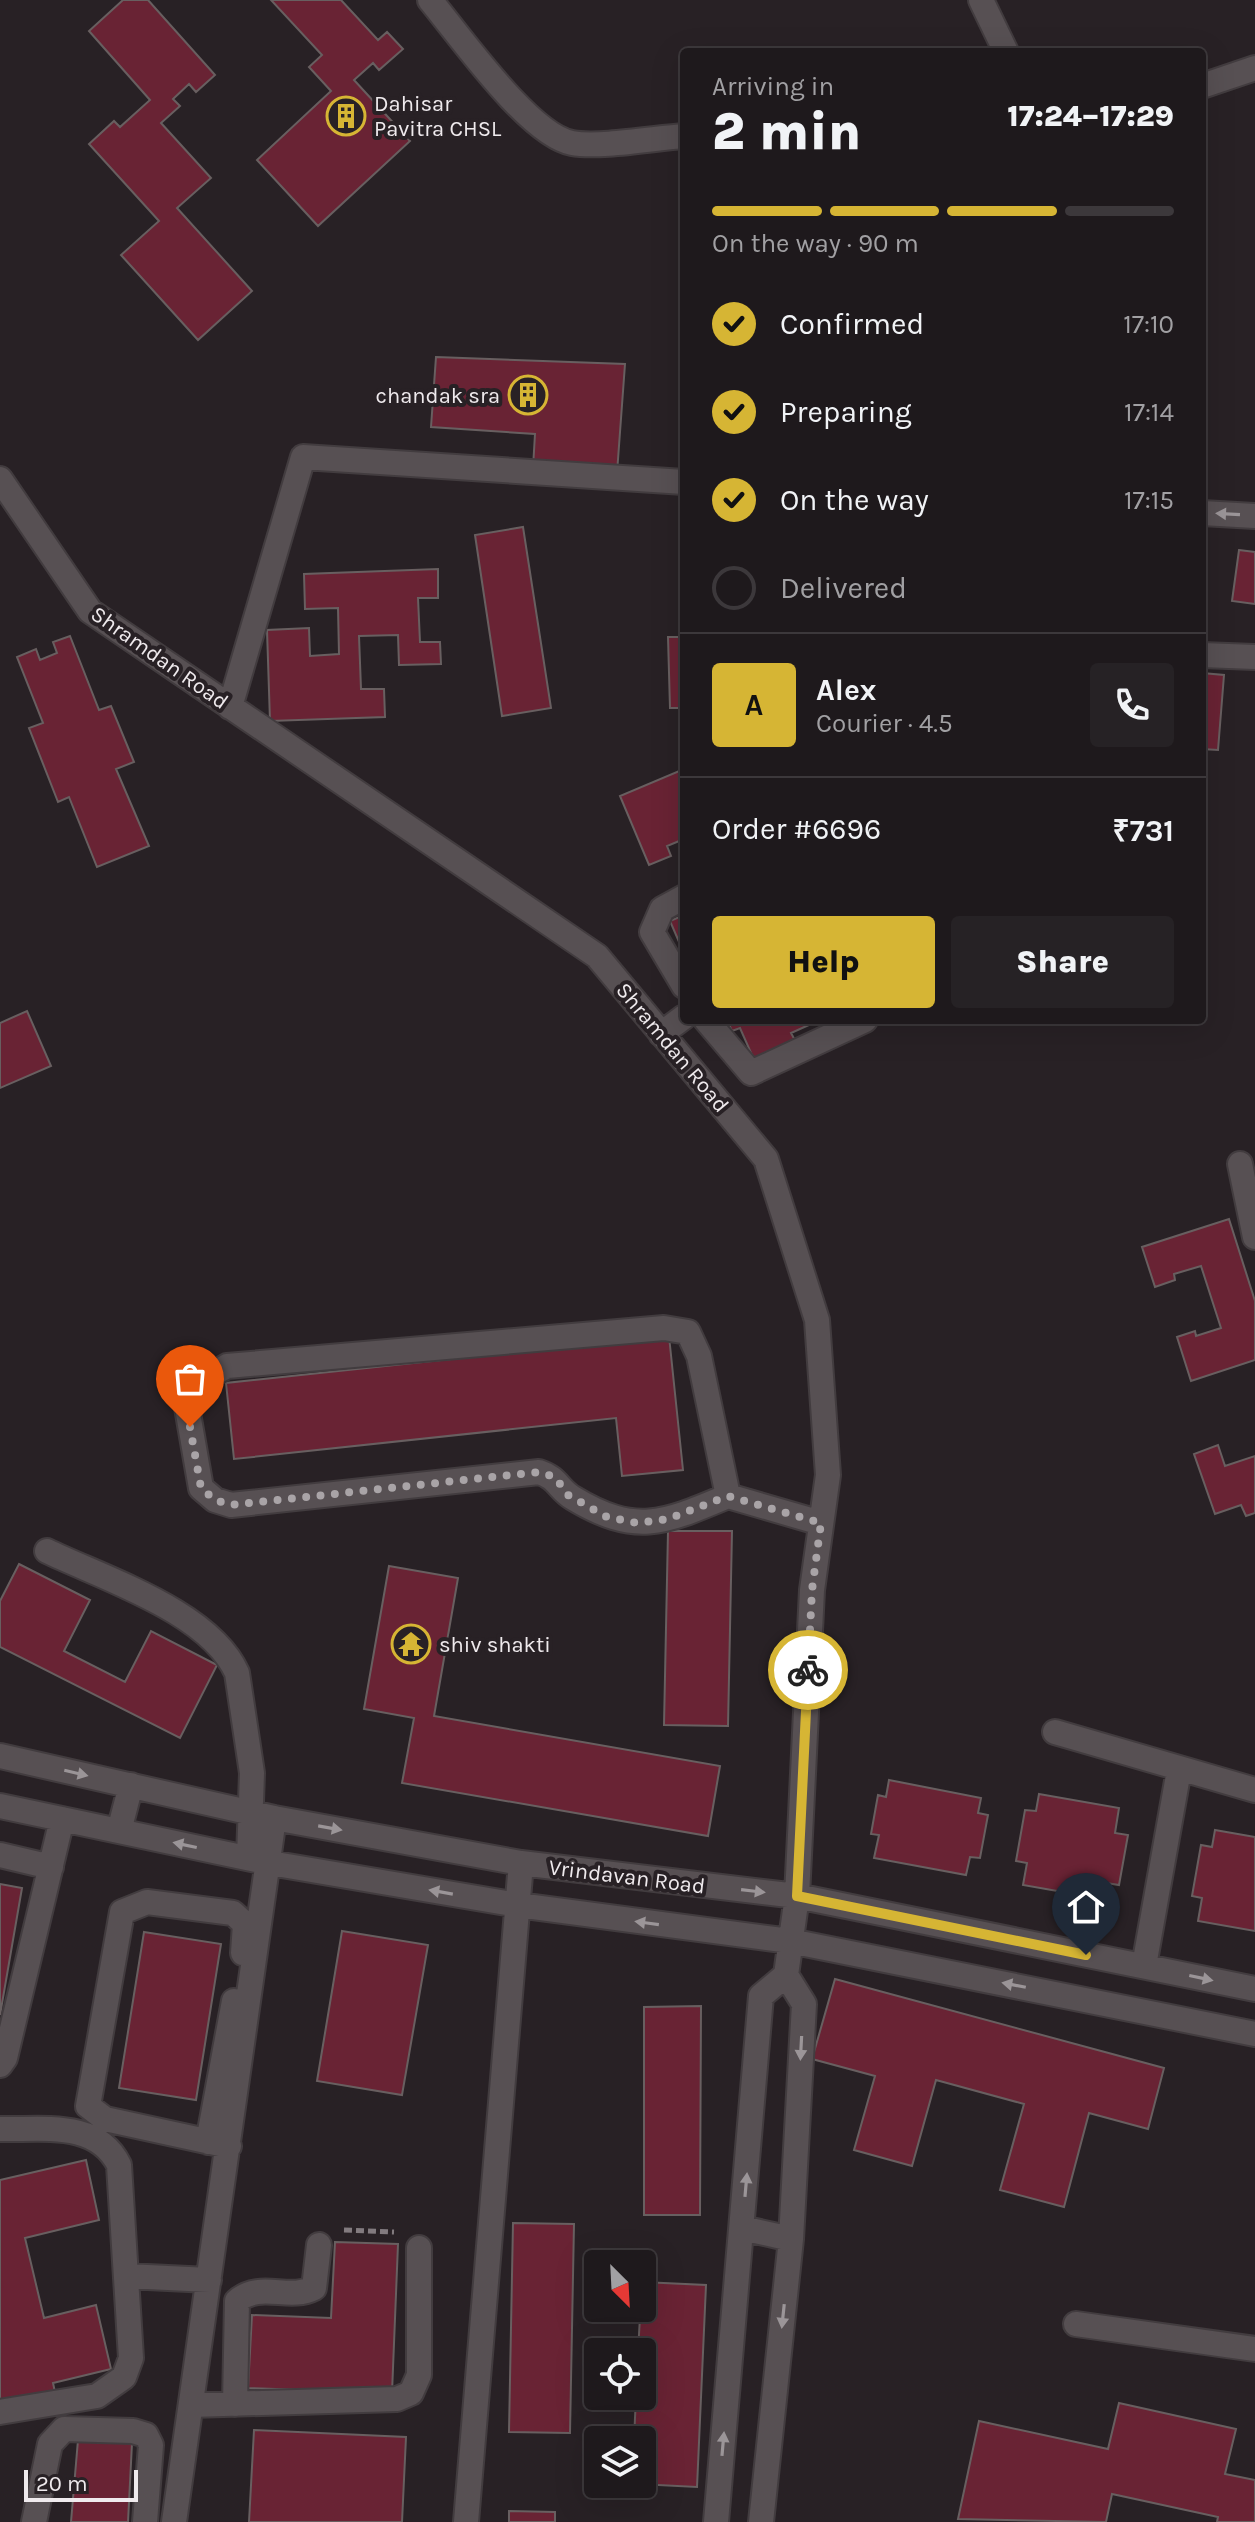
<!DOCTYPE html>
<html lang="en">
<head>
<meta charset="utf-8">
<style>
	:root { --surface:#1e191c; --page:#262225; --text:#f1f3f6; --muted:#a1a0a3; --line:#3c383b; --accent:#d6b534 }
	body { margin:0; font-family:Karla,sans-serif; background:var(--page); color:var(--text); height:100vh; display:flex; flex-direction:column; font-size:30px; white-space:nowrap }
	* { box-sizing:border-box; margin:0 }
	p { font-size:26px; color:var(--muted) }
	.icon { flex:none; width:44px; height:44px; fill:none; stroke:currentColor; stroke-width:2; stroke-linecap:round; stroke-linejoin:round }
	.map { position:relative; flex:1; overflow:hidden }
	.details { position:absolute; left:680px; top:48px; width:526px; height:976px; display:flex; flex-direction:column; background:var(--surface); border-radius:8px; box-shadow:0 8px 32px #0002,0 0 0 2px var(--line) }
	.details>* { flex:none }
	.needle { width:52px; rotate:156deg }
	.fabs { position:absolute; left:584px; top:2250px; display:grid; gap:16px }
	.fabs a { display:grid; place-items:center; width:72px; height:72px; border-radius:8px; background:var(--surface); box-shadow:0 8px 32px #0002,0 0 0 2px var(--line); font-size:40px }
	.scale { position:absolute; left:24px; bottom:20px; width:114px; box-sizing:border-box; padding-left:8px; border:4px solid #efeaed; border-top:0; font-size:22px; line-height:28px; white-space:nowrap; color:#efeaed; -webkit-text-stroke:6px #282125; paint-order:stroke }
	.pin { position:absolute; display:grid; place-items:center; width:68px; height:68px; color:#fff; margin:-82px -34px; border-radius:50% 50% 50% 0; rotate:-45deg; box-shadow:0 0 8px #0007 }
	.pin .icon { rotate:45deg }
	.courier { position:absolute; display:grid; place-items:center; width:80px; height:80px; margin:-40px; border:6px solid #d6b534; border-radius:50%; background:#fff; color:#222; box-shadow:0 2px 10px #0007 }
	.summary em { font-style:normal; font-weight:800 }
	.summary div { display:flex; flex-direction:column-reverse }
	.summary { display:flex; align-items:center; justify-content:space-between; height:136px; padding:0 32px }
	h1 { font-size:52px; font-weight:800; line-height:60px }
	.bar { display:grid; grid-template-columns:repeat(4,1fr); gap:12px 8px; align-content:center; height:96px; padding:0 32px }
	.bar i { height:10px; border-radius:6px; background:var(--line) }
	.bar .on { background:var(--accent) }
	.bar p { grid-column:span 4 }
	.line { display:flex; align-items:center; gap:20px; padding:0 32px; border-top:2px solid var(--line) }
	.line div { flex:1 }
	.round { display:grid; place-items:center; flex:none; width:84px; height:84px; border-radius:8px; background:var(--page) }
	ol { padding:0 32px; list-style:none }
	li { display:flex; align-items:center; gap:24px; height:88px }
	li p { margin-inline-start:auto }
	li .icon { padding:8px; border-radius:50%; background:var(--accent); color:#111; stroke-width:4 }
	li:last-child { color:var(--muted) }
	li i { width:44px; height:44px; border:4px solid var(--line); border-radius:50% }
	.action { display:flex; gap:16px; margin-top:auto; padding:16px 32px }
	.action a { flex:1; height:92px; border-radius:8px; background:var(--accent); color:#111; font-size:32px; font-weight:800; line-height:92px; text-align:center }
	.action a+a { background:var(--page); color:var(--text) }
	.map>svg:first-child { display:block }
	.building { fill:#692334; stroke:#685f60; stroke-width:2 }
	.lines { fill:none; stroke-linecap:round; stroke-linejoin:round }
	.minor-casing { stroke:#423c3f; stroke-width:28 }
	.path { stroke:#827b7f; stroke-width:5; stroke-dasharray:8 4; stroke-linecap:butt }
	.minor { stroke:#575053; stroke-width:24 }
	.oneway { fill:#9b9598 }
	.done { stroke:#a9a4a7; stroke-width:8; stroke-dasharray:0 14.4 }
	.route { stroke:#d6b534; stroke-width:10 }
	.labels { text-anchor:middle; stroke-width:8; stroke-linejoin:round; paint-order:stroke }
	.poi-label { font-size:22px; fill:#efeaed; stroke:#282125; text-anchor:start }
	.street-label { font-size:22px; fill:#efeaed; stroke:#282125 }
</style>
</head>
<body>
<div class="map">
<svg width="1255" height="2522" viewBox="0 0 1255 2522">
	<rect width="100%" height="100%" fill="#282125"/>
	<path class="building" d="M123 0H148L215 75 196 92 189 84 173 99 180 106 161 123 211 178 177 208 252 291 198 340 121 255 159 221 89 144 114 121 120 127 150 100 89 31Z
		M271 0H341L378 40 387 32 403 49 379 70 373 63 354 80 410 141 318 226 257 160 331 91 309 67 322 55Z
		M436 357 625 364 617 473 533 468 535 434 431 427Z
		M523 527 551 708 502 716 475 535Z
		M1239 550 1255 552V604L1232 601Z
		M438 569V598H418L420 642H440L441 664 399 665 398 635 359 636 361 689H384L385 717 270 721 267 630 309 628 310 656 339 654 338 608 305 609 304 574Z
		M684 609V708H670L668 637H680L679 610Z
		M70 636 99 710 111 706 134 762 116 769 149 846 97 867 69 797 58 802 29 728 43 723 17 657 36 649 40 660 57 653 53 642Z
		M1202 673 1224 675 1218 750 1202 749Z
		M684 769V839L667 846 671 856 649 865 620 796Z
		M684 915V974L675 955 683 951 670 921Z
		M27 1011 51 1066 0 1088V1023Z
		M727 1020H820L791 1033 797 1044 755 1062 740 1028 732 1031Z
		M1229 1219 1255 1301V1360L1191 1381 1177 1337 1195 1331 1196 1336 1221 1328 1201 1266 1174 1274 1175 1280 1155 1287 1142 1247Z
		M669 1336 683 1470 622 1476 616 1418 234 1459 226 1383Z
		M1218 1445 1225 1466 1255 1456V1513L1246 1516 1241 1505 1215 1514 1194 1454Z
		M668 1531H732L728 1726 664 1725Z
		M19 1564 90 1600 64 1651 125 1682 151 1631 217 1665 180 1738 0 1647V1601Z
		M389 1566 458 1578 434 1716 720 1766 708 1836 402 1783 414 1718 364 1709Z
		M889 1780 981 1798 978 1813 988 1815 980 1858 970 1857 966 1875 874 1858 879 1835 871 1834 878 1795 886 1797Z
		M1039 1794 1119 1808 1115 1833 1128 1835 1119 1885 1106 1883 1103 1899 1023 1885 1027 1863 1016 1861 1025 1810 1036 1811Z
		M1215 1830 1255 1837V1931L1198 1921 1202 1898 1192 1896 1201 1845 1212 1847Z
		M0 1884 22 1888 0 2015Z
		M342 1931 428 1945 402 2095 317 2081Z
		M144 1932 221 1944 196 2100 119 2088Z
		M835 1979 1164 2068 1148 2129 1089 2113 1064 2207 1000 2190 1024 2104 936 2080 912 2166 854 2150 875 2076 812 2059Z
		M701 2006 700 2215H644V2007Z
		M86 2160 99 2220 25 2238 44 2318 96 2305 111 2369 53 2383 55 2392 0 2405V2180Z
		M513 2223 574 2224 570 2433 509 2432Z
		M335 2242 398 2244 392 2393 248 2388 252 2315 331 2318Z
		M642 2282 706 2285 697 2487 638 2484H642V2440H634L636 2396H642V2352H638Z
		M1119 2403 1236 2429 1225 2474 1255 2480V2522H1217L1218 2517 1112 2494 1106 2522 958 2519 979 2421 1108 2449Z
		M254 2430 406 2437 402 2522H249Z
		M78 2440 132 2443 128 2522H71Z
		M509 2511 555 2512V2522H509Z"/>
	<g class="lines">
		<g class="minor-casing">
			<path id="minor" d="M430 0C460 36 529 135 572 143 599 148 655 138 684 136
				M981 0 1006 52
				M1202 86 1255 68
				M0 479 90 611 597 956 766 1159 817 1320 828 1475 812 1590 797 1896 786 1975 804 2004 791 2239 761 2522
				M1202 513 1255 516
				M1202 655 1255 657
				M230 707 303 457 684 482
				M684 897 662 909 652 932 684 986
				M706 1020 751 1073 865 1020
				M661 1034 684 1017
				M1240 1164 1255 1237
				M728 1496C664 1523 636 1536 573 1498 558 1489 558 1478 539 1472L231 1505 215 1500 201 1488 185 1396 203 1380 227 1366 664 1328 688 1332 699 1356 728 1496 821 1523
				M47 1551C105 1579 210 1612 237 1673L252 1773 249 1858
				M1055 1732 1255 1790
				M0 1756 274 1818 521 1863 797 1896 1255 1989
				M0 1806 270 1863 518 1905 790 1941 1255 2034
				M119 1831 131 1785
				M0 1855 51 1867
				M1144 1966 1179 1770
				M0 2065 5 2058 62 1819
				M0 2129C43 2130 97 2120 119 2165L131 2358 124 2377 97 2396 0 2412
				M208 2142 234 2001
				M229 2146 105 2119 88 2106 122 1912 147 1902 233 1913 245 1924 243 1953
				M742 2228 791 2239
				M127 2276 209 2280
				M1076 2324 1255 2349
				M235 2404 237 2301C260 2281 289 2301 314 2288L319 2245
				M191 2405 397 2399 411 2393 419 2375V2248
				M34 2522 50 2444 64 2429 133 2431 146 2435 151 2445 145 2522
				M174 2522 274 1818
				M466 2522 521 1863
				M716 2522 761 1996 786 1975"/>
		</g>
		<path class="path" d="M344 2230 394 2232"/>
		<use href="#minor" class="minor"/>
	</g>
	<defs><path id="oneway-solid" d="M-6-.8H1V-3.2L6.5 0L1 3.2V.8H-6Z" transform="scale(2)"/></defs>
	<g class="oneway">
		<use href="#oneway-solid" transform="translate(1228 514) rotate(-177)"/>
		<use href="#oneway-solid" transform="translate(76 1773) rotate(13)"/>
		<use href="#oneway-solid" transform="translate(330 1828) rotate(10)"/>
		<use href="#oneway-solid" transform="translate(185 1845) rotate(-168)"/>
		<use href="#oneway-solid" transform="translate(753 1891) rotate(7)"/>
		<use href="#oneway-solid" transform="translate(441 1892) rotate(-170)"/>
		<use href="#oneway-solid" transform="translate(647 1923) rotate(-172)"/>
		<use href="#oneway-solid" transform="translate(1201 1978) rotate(12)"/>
		<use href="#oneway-solid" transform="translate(1014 1985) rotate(-169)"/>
		<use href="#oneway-solid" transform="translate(801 2048) rotate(93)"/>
		<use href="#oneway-solid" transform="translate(746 2185) rotate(-85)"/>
		<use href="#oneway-solid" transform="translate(783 2316) rotate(96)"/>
		<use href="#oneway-solid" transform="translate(723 2444) rotate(-85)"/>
	</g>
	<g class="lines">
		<path class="done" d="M190 1427 201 1488 215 1500 231 1505 539 1472 555 1477 568 1495 607 1517 637 1523 668 1519 728 1496 821 1523 812 1590 808 1670"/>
		<path class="route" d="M808 1670 797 1896 1086 1955"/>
	</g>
	<defs>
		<g id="building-ring" transform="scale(2)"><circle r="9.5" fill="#282125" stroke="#d6b534" stroke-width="1.5"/><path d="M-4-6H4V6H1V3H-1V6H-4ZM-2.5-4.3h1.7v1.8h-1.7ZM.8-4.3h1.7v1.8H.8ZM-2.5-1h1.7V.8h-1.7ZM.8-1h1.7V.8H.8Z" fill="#d6b534"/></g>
		<g id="temple-ring" transform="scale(2)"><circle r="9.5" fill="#282125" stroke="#d6b534" stroke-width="1.5"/><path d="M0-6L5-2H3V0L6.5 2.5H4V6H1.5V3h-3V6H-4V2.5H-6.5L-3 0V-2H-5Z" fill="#d6b534"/></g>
	</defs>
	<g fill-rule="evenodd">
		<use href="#building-ring" x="346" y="116"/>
		<use href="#building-ring" x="528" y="395"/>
		<use href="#temple-ring" x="411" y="1644"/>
	</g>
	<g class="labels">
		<g class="poi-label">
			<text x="374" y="111">Dahisar<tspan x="374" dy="25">Pavitra CHSL</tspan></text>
			<text x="500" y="403" text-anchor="end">chandak sra</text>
			<text x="439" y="1652">shiv shakti</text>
		</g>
		<g class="street-label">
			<text transform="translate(160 657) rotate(35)" y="8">Shramdan Road</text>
			<text transform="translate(673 1047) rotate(50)" y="8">Shramdan Road</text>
			<text transform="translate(627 1876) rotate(7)" y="8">Vrindavan Road</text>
		</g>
	</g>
</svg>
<div class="fabs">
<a><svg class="needle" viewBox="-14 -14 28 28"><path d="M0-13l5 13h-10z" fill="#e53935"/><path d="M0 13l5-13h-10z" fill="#a1a0a3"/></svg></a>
<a><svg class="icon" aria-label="locate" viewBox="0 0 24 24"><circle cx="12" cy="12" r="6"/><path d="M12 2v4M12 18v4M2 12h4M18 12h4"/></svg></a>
<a><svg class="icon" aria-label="layers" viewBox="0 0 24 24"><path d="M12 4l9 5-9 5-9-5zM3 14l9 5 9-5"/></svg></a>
</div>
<div class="scale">20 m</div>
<div class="pin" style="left:190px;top:1427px;background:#ea580c"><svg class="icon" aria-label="bag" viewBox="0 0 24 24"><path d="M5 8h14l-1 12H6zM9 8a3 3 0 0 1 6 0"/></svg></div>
<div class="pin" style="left:1086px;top:1955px;background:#1f2937"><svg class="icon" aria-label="home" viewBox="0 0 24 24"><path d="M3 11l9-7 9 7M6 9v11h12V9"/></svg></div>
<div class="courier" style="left:808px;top:1670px"><svg class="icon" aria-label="bike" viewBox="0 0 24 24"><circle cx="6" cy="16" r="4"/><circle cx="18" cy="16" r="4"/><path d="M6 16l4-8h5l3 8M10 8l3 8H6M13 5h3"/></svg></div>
<section class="details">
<div class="summary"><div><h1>2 min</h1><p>Arriving in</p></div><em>17:24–17:29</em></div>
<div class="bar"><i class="on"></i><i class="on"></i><i class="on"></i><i></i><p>On the way · 90 m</p></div>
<ol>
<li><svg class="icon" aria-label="check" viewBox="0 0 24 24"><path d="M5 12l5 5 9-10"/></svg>Confirmed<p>17:10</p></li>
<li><svg class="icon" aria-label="check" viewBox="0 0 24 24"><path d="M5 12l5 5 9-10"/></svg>Preparing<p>17:14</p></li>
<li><svg class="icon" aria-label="check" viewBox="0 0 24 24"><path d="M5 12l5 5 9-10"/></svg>On the way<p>17:15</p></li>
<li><i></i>Delivered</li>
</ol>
<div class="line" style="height:144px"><b class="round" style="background:var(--accent);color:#111">A</b><div><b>Alex</b><p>Courier · 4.5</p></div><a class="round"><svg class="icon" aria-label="phone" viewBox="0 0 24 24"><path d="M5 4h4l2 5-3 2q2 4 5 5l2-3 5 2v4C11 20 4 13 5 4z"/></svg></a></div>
<div class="line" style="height:104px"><div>Order #6696</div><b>₹731</b></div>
<div class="action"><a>Help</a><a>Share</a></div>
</section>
</div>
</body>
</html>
